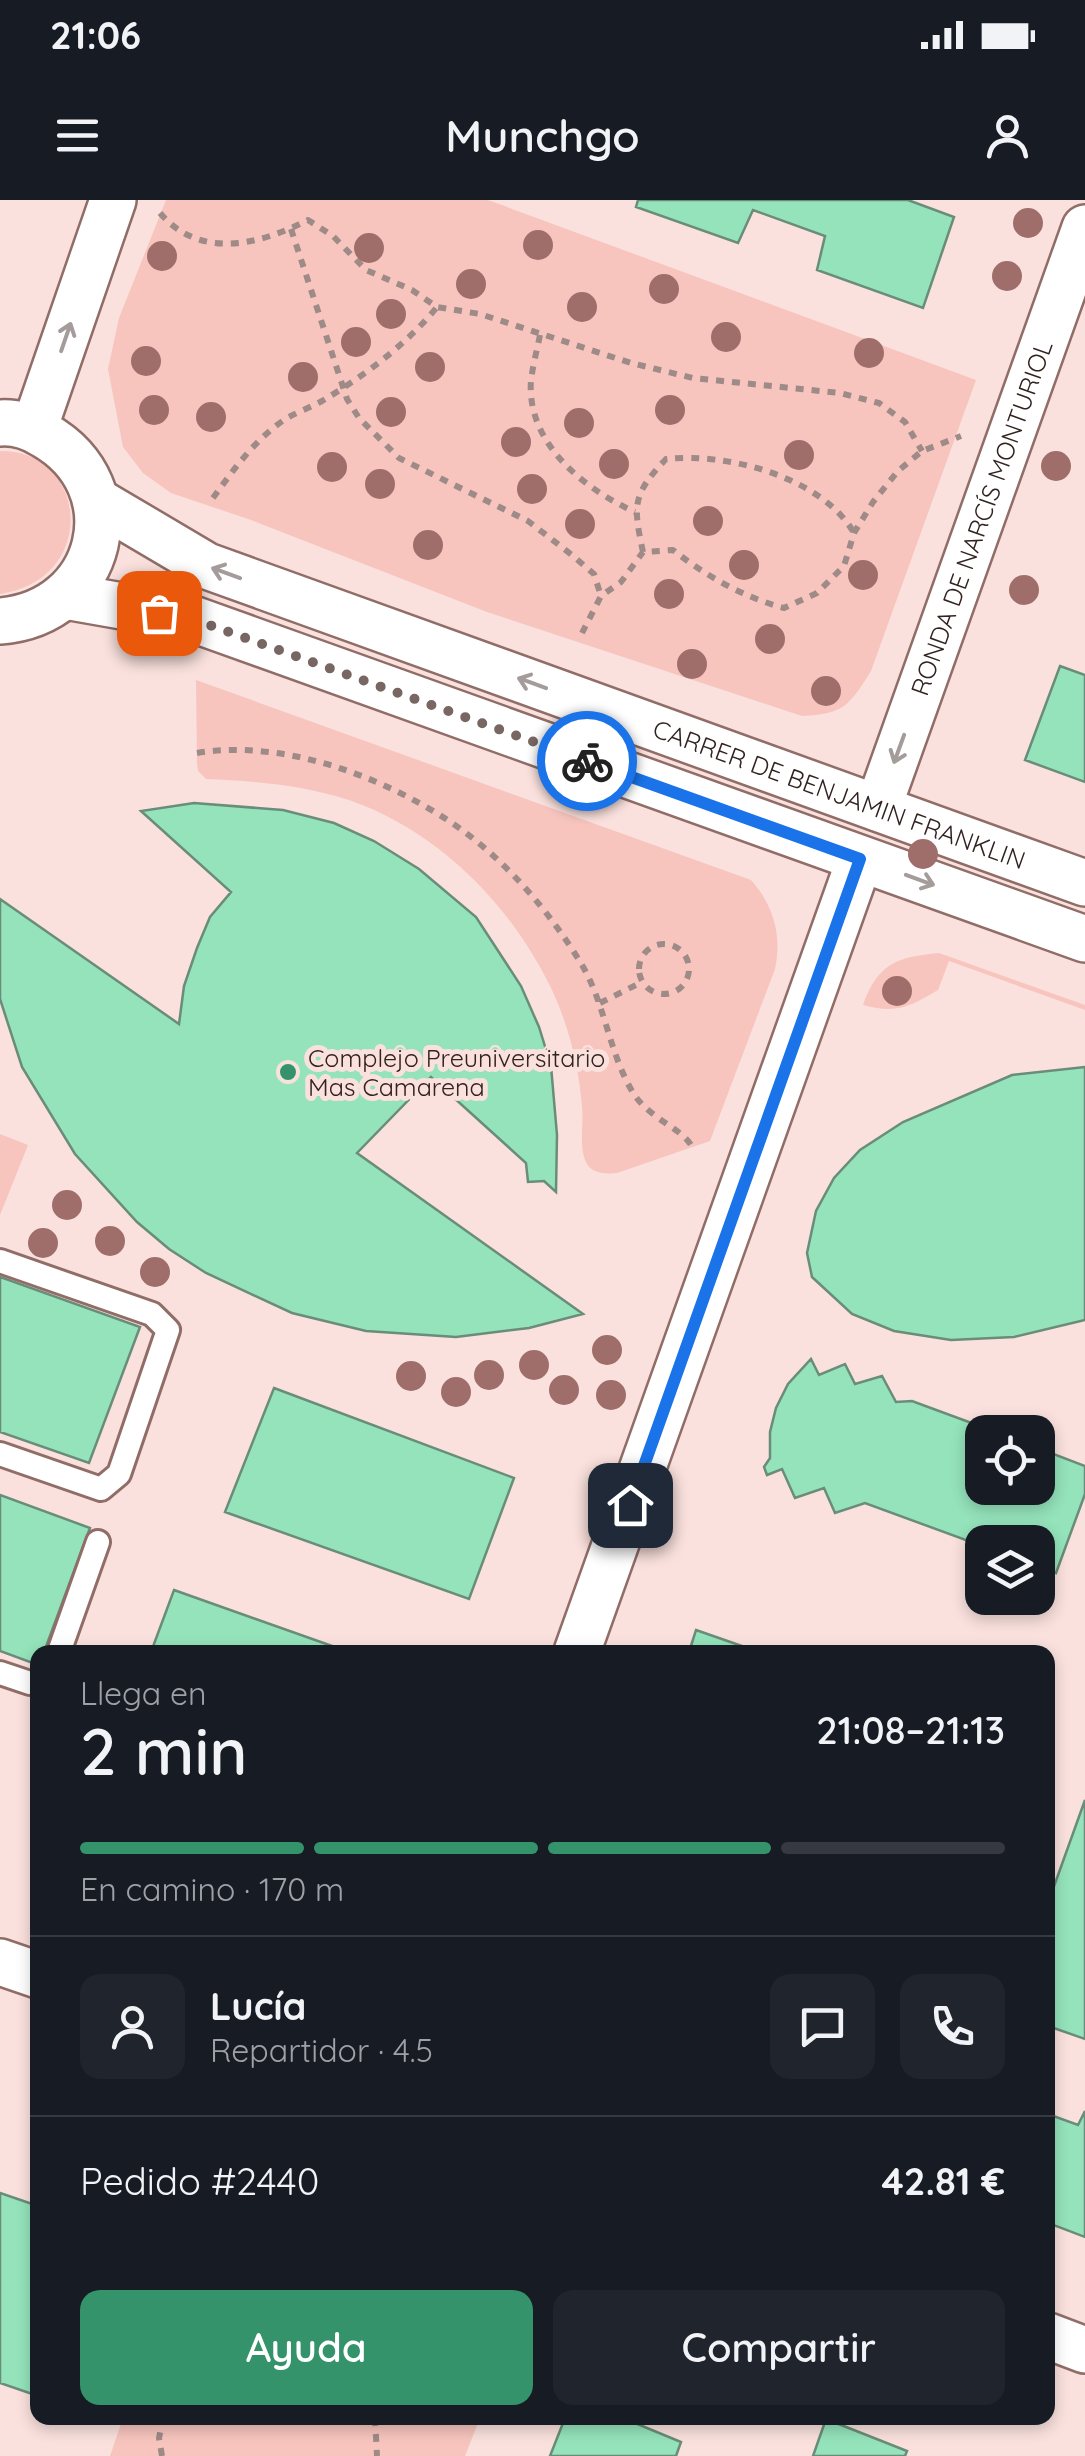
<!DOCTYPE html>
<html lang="es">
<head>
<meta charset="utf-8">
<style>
	:root { --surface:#171b24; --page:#20242c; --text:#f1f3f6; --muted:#9ea1a6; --line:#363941; --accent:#35936b }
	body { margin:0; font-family:Quicksand,sans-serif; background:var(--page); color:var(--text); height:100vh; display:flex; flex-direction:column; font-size:38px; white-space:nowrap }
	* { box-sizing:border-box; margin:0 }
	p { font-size:32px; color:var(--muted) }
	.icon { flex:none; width:55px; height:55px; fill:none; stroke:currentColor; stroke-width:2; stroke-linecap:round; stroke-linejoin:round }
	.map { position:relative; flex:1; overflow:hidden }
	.drawer { position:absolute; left:30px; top:1445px; width:1025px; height:780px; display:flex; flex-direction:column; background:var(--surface); border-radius:20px; box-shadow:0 5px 15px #0003 }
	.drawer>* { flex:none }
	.buttons { position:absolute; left:965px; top:1215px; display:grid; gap:20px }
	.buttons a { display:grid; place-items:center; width:90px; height:90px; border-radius:20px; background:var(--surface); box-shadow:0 5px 15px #0003; font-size:50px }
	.pin { position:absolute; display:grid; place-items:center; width:85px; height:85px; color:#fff; margin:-42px; border-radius:20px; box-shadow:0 5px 15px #0006 }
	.courier { position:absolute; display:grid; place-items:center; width:100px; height:100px; margin:-50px; border:8px solid #1a73e8; border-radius:50%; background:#fff; color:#222; box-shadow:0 2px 12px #0007 }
	.overview em { font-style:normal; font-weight:600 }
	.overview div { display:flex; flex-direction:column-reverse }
	.overview { display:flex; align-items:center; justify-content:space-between; height:170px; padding:0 50px }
	h1 { font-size:65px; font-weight:600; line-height:75px }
	.bar { display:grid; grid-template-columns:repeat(4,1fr); gap:15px 10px; align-content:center; height:120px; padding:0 50px }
	.bar i { height:12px; border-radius:8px; background:var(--line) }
	.bar .selected { background:var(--accent) }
	.bar p { grid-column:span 4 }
	.line { display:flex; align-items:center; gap:25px; padding:0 50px; border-top:2px solid var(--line) }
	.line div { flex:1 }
	.round { display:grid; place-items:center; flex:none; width:105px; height:105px; border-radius:20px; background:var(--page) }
	.cta { display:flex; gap:20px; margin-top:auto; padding:20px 50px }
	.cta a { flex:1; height:115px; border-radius:20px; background:var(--accent); color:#fff; font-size:40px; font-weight:600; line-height:115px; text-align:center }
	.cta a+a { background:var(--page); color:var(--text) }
	.status { display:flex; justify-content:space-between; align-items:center; height:70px; padding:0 50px; background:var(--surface); direction:ltr }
	.status svg { height:28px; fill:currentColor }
	header { display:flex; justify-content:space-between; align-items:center; height:130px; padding:0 50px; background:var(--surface); font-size:45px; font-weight:600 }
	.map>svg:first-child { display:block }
	.green { fill:#f7c5bd }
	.building { fill:#94e3bb; stroke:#6a8c7a; stroke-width:2.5 }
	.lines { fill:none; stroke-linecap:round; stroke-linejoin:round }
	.service-casing { stroke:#916d67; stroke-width:28 }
	.minor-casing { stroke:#916d67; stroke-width:50 }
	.path { stroke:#9e8a87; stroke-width:6; stroke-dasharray:8 8; stroke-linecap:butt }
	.service { stroke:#fff; stroke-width:22 }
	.minor { stroke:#fff; stroke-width:45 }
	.tree { fill:#9f6e6a }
	.oneway { stroke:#a39c9b }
	.done { stroke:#786663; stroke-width:10; stroke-dasharray:0 18 }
	.route { stroke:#1a73e8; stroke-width:12 }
	.poi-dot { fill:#35936b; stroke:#fae1dd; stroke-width:4 }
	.labels { text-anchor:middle; stroke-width:10; stroke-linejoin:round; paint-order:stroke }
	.street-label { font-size:25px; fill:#322321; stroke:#fae1dd }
	.poi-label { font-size:25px; fill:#322321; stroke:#fae1dd; text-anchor:start }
</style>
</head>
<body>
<div class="status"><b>21:06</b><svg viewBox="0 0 49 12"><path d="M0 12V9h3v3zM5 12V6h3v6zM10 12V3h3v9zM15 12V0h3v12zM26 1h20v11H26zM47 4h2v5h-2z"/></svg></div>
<header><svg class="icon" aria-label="menu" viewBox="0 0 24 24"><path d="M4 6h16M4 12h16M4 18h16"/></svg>Munchgo<svg class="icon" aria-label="person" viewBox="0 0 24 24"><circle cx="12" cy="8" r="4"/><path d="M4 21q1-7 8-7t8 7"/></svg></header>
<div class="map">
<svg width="1085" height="2256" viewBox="0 0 1085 2256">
	<rect width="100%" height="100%" fill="#fae1dd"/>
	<path class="green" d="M166 0H488L976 180 871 471C849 506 844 514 802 516L487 412 251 320 171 293 143 273 123 247 108 169 119 118Z
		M0 251C89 250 99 380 0 394Z
		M196 480 751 680C774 706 782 735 775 769L710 941 617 973C604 974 590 974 585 960 579 944 584 923 582 907 579 865 567 819 548 782 507 701 436 630 349 600 303 585 254 581 206 579L198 571 197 564Z
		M939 753 1085 805V810L949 761 938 790C909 807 897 814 863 805 878 763 897 757 939 753Z
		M0 934 28 945 0 1015Z
		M123 2218H480L465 2256H110Z"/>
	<path class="building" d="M638 0H908L954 17 923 108 817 70 825 36 753 10 738 43 636 7Z
		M1060 466 1085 475V582L1025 560Z
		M194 603 283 610 334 623 374 641 419 669 476 717 521 786 539 827 551 866 557 935 556 992 544 981 528 982 526 963 431 877 357 953 583 1114 529 1128 456 1137 366 1131 292 1113 206 1073 169 1049 137 1022 75 954 22 867 0 799V699L179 824 184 786 197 748 210 717 231 692 141 611Z
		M1085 867V1120L1014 1137 951 1140 894 1131 852 1114 812 1077 807 1053 816 1011 834 978 860 950 903 922 1012 875Z
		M0 1077 140 1127 89 1263 0 1232Z
		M811 1159 819 1175 845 1164 855 1184 882 1176 896 1202 912 1201 996 1232H982V1288H1038V1248L1085 1266V1294L1056 1373 1038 1366V1342H982V1346L865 1303 835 1313 824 1288 795 1298 782 1269 767 1275 764 1267 770 1258V1232L776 1208 788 1184Z
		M274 1188 514 1278 469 1399 225 1312Z
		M0 1295 90 1328 44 1452H38V1465L0 1451Z
		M174 1390 349 1452H151Z
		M696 1430 759 1452H689Z
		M1085 1600V1839L1048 1826V1703Z
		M1085 1911V2037L1048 2023V1914L1078 1925Z
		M0 1993 38 2006V2196L0 2183Z
		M565 2218H623L681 2242 676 2256H550Z
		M826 2219 907 2251 905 2256H813Z"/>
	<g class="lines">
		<g class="service-casing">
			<path id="service" d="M0 1061 152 1114 168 1130 119 1274 101 1289 0 1254
				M59 1452 98 1342
				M0 1473 30 1483 38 1482"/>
		</g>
		<g class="minor-casing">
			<g id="minor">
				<path d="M0 223C15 222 31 227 44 235 135 287 104 413 0 421"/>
				<path d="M34 229 113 0"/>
				<path id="s1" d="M97 301 207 366 1085 683"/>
				<path d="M65 396 190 418 1085 739"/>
				<path id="s2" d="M878 608 1085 28"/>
				<path d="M577 1452 860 659"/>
				<path d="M0 1762 38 1775"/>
				<path d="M1048 2136 1085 2150"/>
			</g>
		</g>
		<path class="path" d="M160 13C200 60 259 45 308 20L333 36 366 70 412 90 437 107 480 114 631 163 693 178 840 193 879 203 905 222 922 251
			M291 29 347 199 359 218 399 258 528 321 572 355 594 374 601 396
			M540 135C537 150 533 165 531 180 526 243 584 289 635 312
			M213 298C234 269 256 238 287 218 298 212 311 207 322 201 364 176 406 145 437 107
			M643 352C633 305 632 295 666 259 726 252 822 277 854 333
			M582 433 601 396 621 382 643 352 673 350C706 376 743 397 784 408L817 393 844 366 854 333 873 302 898 271 922 251 961 236
			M197 553C281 539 379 575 449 621 502 656 549 710 582 765 605 804 609 852 632 891 648 919 683 928 692 947
			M639 769a25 25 0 1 1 50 0a25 25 0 1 1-50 0Z
			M600 803 642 782
			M375 2218 377 2256
			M162 2256 159 2238 163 2218"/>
		<use href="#service" class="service"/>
		<use href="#minor" class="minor"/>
	</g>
	<g class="tree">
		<circle cx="1028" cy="23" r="15"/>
		<circle cx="538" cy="45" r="15"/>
		<circle cx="369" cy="48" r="15"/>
		<circle cx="162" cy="56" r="15"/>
		<circle cx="1007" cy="76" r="15"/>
		<circle cx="471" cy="84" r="15"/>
		<circle cx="664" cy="89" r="15"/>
		<circle cx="582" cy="107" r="15"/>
		<circle cx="391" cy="114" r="15"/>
		<circle cx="726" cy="137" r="15"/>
		<circle cx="356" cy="142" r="15"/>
		<circle cx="869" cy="153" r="15"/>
		<circle cx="146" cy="161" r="15"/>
		<circle cx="430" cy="167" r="15"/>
		<circle cx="303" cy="177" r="15"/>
		<circle cx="154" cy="210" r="15"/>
		<circle cx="670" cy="210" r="15"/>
		<circle cx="391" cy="212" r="15"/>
		<circle cx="211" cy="217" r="15"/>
		<circle cx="579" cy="223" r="15"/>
		<circle cx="516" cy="242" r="15"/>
		<circle cx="799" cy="255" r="15"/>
		<circle cx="614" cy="264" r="15"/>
		<circle cx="1056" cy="266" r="15"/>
		<circle cx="332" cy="267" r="15"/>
		<circle cx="380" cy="284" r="15"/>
		<circle cx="532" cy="289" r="15"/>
		<circle cx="708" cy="321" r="15"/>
		<circle cx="580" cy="324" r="15"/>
		<circle cx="428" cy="345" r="15"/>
		<circle cx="744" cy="365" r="15"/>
		<circle cx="863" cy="375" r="15"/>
		<circle cx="1024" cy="390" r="15"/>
		<circle cx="669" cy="394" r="15"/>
		<circle cx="770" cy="439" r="15"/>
		<circle cx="692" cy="464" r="15"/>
		<circle cx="826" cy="491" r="15"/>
		<circle cx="923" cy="654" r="15"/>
		<circle cx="897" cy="791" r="15"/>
		<circle cx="67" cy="1005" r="15"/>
		<circle cx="110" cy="1041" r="15"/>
		<circle cx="43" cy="1043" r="15"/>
		<circle cx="155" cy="1072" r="15"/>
		<circle cx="607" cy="1150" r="15"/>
		<circle cx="534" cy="1165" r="15"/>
		<circle cx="489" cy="1175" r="15"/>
		<circle cx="411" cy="1176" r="15"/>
		<circle cx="564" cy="1190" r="15"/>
		<circle cx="456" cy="1192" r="15"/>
		<circle cx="611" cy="1195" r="15"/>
	</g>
	<defs><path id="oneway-shaft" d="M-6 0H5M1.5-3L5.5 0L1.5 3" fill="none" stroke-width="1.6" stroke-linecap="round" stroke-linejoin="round" transform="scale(2.5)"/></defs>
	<g class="oneway">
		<use href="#oneway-shaft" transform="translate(66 137) rotate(-71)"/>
		<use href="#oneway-shaft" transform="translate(226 373) rotate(-160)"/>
		<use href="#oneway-shaft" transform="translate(532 483) rotate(-160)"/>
		<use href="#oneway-shaft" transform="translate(899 549) rotate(110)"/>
		<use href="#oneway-shaft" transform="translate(920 680) rotate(20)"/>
	</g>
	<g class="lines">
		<path class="done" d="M159 413 190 418 587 561"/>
		<path class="route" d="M587 561 860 659 630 1305"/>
	</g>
	<circle class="poi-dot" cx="288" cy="872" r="10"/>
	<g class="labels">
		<g class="street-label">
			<text dy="9" stroke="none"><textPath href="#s2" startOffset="308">RONDA DE NARCÍS MONTURIOL</textPath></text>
			<text dy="9" stroke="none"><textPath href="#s1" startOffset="800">CARRER DE BENJAMIN FRANKLIN</textPath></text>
		</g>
		<g class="poi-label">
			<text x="308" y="867">Complejo Preuniversitario<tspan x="308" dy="29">Mas Camarena</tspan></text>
		</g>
	</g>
</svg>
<div class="buttons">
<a><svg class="icon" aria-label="locate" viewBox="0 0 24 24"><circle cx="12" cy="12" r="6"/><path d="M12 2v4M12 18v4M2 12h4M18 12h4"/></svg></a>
<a><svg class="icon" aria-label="layers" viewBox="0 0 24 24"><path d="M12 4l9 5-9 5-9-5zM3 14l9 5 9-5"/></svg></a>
</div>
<div class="pin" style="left:159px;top:413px;background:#ea580c"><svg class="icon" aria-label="bag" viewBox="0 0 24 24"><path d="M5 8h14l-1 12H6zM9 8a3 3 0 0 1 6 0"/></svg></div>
<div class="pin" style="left:630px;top:1305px;background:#1f2937"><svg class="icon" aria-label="home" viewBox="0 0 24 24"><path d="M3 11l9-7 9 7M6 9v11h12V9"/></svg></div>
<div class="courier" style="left:587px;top:561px"><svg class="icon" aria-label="bike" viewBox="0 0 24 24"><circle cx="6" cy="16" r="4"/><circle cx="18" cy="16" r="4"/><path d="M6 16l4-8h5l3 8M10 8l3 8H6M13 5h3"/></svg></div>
<section class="drawer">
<div class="overview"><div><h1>2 min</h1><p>Llega en</p></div><em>21:08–21:13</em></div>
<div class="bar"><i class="selected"></i><i class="selected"></i><i class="selected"></i><i></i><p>En camino · 170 m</p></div>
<div class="line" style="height:180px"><a class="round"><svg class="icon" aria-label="person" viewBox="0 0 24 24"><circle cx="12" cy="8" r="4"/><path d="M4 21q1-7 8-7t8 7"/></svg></a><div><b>Lucía</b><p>Repartidor · 4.5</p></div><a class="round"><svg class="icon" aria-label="chat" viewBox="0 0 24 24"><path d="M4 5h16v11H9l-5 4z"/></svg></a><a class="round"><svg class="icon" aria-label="phone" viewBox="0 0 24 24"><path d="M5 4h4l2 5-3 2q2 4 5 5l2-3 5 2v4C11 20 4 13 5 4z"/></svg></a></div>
<div class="line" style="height:130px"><div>Pedido #2440</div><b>42.81 €</b></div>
<div class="cta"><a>Ayuda</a><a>Compartir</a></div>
</section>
</div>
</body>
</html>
